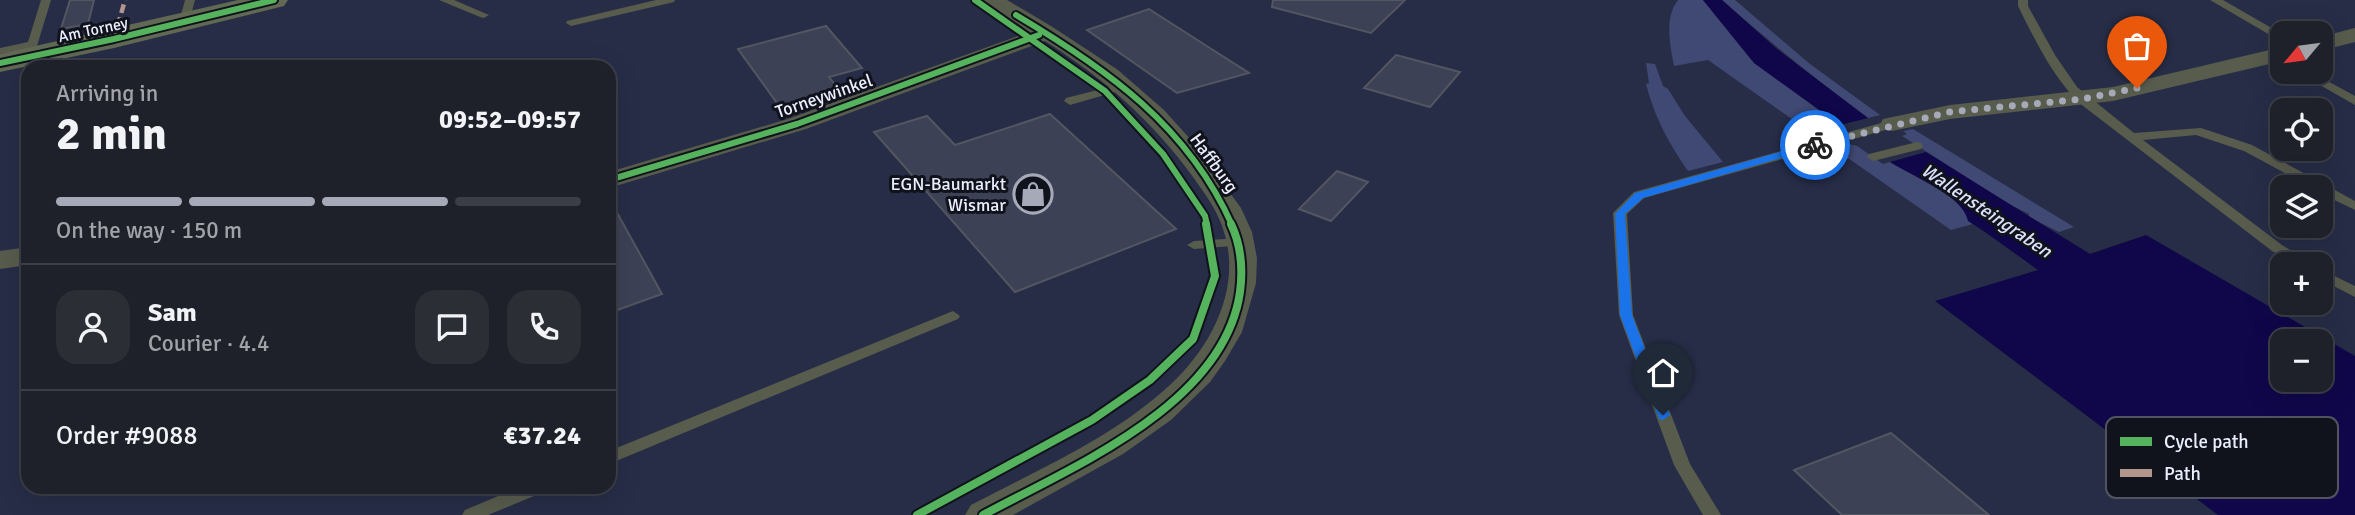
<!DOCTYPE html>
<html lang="en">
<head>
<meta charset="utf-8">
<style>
	:root { --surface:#1f212a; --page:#2c2e36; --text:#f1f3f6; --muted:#a1a3a8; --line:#3c3e47; --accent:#a6aab8 }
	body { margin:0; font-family:Signika,sans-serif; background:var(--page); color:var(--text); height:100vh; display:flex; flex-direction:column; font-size:26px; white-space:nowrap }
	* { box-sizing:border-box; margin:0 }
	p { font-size:23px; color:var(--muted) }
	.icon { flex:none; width:38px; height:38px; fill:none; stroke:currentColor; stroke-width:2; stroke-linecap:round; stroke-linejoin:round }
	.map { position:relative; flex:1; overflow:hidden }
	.panel { position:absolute; left:21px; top:60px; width:595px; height:434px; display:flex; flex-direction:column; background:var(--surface); border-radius:21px; box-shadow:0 7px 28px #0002,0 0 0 2px var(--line) }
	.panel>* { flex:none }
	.needle { width:46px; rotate:241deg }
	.buttons { position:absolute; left:2270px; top:21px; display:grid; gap:14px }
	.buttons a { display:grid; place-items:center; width:63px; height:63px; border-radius:14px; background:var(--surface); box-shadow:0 7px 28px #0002,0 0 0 2px var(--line); font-size:35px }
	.pin { position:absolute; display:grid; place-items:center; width:60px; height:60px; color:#fff; margin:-72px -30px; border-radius:50% 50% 50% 0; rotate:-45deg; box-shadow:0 0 7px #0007 }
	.pin .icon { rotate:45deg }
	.courier { position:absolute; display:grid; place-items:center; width:70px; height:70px; margin:-35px; border:5px solid #1a73e8; border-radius:50%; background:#fff; color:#222; box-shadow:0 2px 9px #0007 }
	.head em { font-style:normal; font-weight:700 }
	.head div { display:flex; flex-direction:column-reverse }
	.head { display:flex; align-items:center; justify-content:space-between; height:119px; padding:0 35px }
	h1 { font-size:46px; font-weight:700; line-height:52px }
	.bar { display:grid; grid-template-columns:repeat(4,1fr); gap:10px 7px; align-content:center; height:84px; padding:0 35px }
	.bar i { height:9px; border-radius:5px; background:var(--line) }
	.bar .current { background:var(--accent) }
	.bar p { grid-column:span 4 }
	.line { display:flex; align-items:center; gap:18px; padding:0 35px; border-top:2px solid var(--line) }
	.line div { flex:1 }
	.round { display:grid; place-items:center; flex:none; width:74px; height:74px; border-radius:21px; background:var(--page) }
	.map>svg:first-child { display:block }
	.built { fill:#272d47; fill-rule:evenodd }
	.green { fill:#404973 }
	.water { fill:#0f074a; fill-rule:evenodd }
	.building { fill:#3d4155; stroke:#535660; stroke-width:2 }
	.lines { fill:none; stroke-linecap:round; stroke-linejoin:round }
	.lane { fill:#585c4d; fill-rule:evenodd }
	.street { fill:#585c4d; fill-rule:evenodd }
	.secondary { fill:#616853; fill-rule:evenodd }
	.quiet { stroke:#b2968c; stroke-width:4.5; stroke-dasharray:9 4.5; stroke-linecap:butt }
	.cycleway-far1-casing { stroke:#10121c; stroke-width:10 }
	.cycleway-casing { stroke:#10121c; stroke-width:12 }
	.cycleway-far1 { stroke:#56b35d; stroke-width:6 }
	.cycleway { stroke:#56b35d; stroke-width:8 }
	.route { fill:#1a73e8 }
	.done { stroke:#a6aab8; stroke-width:7; stroke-dasharray:0 12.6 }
	.labels { text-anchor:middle; stroke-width:6; stroke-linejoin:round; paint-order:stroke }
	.far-street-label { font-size:16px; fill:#eaeefd; stroke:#10121c }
	.street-label { font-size:18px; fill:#eaeefd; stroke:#10121c }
	.poi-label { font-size:18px; fill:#eaeefd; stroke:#10121c; text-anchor:end }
	.water-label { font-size:19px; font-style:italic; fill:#dbe1f7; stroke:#10121c }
	.key { fill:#10121c; stroke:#515460; stroke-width:2 }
	.key-label { font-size:19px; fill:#eaeefd }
</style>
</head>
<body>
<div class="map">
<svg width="2355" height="515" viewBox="0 0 2355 515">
	<rect width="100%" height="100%" fill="#292c38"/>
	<path class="built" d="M0 0H2355V357L2146 235 1936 302 2218 515H0ZM2282 33H2320V72H2282ZM28 66H609V486H28ZM2282 110H2320V149H2282ZM2282 187H2320V226H2282ZM2282 264H2320V303H2282Z"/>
	<path class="green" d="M1678 0H1703L1754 63 1840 125 1813 134 1708 60 1674 66C1670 45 1664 18 1678 0Z
		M1722 0H1735L1810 64 1880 115 1868 118C1817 81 1769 41 1722 0Z
		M1646 63 1655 64 1663 86 1668 89 1685 116 1723 162 1688 171C1669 144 1654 116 1646 84L1649 83Z
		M1913 129 2074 227 2059 232 2029 217V214L2007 203 1902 136 1907 134 1903 131Z
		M1849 144 1857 146 1883 164 1890 162 1947 194 1958 203 1973 224 1951 230 1835 149Z"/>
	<path class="water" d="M1703 0H1722L1777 49 1868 118 1840 125 1754 63Z
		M1926 152 2090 254 2146 235 2355 356V515H2218L1935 301 2038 270C2014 253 1992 236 1968 221 1963 195 1912 176 1890 162ZM2282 341H2320V380H2282Z"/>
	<path class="building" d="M70 0H94L88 24 61 29Z
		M1273 0H1405L1371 33 1272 7Z
		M1149 9 1213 50 1249 73 1177 93 1087 30Z
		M826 26 862 68 829 77 844 96 787 117 738 49Z
		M1396 55 1460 72 1430 107 1364 88Z
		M1050 114 1176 229 1015 292 874 132 927 116 955 145Z
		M1337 171 1368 182 1331 221 1299 209Z
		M609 198 662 294 609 313Z
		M1891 433 1989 515H1842L1794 470Z"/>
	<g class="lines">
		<path class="lane" d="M41 0H51L33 59H25L23 57 26 49 0 54V48L28 42Z
			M185 0H195L189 22 184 25 179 22Z
			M439 0H454L489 15 484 18 480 17Z
			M656 0H675L674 2 571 26 566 23 567 21Z
			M2018 0H2028V6L2055 55 2077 87 2134 133 2201 128 2252 145 2355 201V210L2320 193V187H2311L2244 151 2196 135 2143 140 2282 245 2313 264H2296L2272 251 2078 102C2051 74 2035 40 2018 6Z
			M2210 0H2223L2282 34V42Z
			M2297 72H2311L2355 96V105Z
			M1125 83 1129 84V88L1070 105 1064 101 1066 98Z
			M1892 120 1898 124 1896 127 1644 198 1627 214 1633 315 1690 464 1721 515H1703L1674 465 1619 315 1613 213 1634 192Z
			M1917 142 1921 143 1923 146 1921 149 1873 161 1867 157 1869 154Z
			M1240 238 1245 239 1247 242 1245 245 1194 249 1187 245 1194 241Z
			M2320 269 2355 286V297L2320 279Z
			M953 311 960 316 958 319 609 464V451Z
			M522 486H548L546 491 488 515H462L465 510Z"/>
		<path class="street" d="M982 0H1007L1051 26 1118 70 1164 110 1192 141 1241 208 1252 232 1257 258 1256 283 1242 332 1225 361 1210 382 1171 420 1123 454 1013 515H965L971 505C1039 469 1113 438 1171 384 1211 347 1242 288 1224 232 1218 211 1205 194 1193 177 1152 120 1103 78 1045 41L806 129 609 188V172L788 119 1029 32Z
			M2355 28V42L2320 51V37Z
			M2282 47V61L2113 101 1950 119 1892 131 1883 129 1880 124 1883 119 1950 105 2113 87Z
			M28 247V265L0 269V251Z"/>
		<path class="secondary" d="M238 0H288L284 6 114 48 0 72V54Z"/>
		<path class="quiet" d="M114 39 125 0"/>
		<g class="cycleway-far1-casing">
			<path id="cycleway-far1" d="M975 0 1105 91 1163 154 1205 216 1207 225
				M1016 15C1107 69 1188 126 1232 225
				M0 63 114 39 274 0
				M609 180 797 124 1039 35"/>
		</g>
		<g class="cycleway-casing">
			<path id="cycleway" d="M917 515 1092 420 1150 380 1193 339 1215 276 1206 224
				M983 515C1072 467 1224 405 1240 292 1243 269 1241 245 1231 224"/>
		</g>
		<use href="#cycleway-far1" class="cycleway-far1"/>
		<use href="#cycleway" class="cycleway"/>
	</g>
	<path class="route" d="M1815 142 1820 145 1819 147 1643 198 1625 214 1632 315 1670 415 1663 420 1659 419 1620 315 1615 214 1635 193Z"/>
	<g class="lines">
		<path class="done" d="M1815 145 1950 112 2082 99 2137 88"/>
	</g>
	<defs>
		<g id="shop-ring" transform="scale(2.0125)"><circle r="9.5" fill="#10121c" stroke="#a6aab8" stroke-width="1.5"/><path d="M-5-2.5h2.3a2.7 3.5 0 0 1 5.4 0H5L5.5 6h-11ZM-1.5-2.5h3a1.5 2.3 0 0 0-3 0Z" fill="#a6aab8"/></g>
	</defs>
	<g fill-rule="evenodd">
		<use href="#shop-ring" x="1033" y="194"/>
	</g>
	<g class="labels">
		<g class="far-street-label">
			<text transform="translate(93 29) rotate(-12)" y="6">Am Torney</text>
		</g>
		<g class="street-label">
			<text transform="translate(824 96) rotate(-19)" y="6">Torneywinkel</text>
			<text transform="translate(1214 163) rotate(54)" y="6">Haffburg</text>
		</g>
		<g class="poi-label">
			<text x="1006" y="190">EGN-Baumarkt<tspan x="1006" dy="21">Wismar</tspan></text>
		</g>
		<g class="water-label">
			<text transform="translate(1987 210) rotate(34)" y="7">Wallensteingraben</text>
		</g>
	</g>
	<rect x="2106" y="417" width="232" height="81" rx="10" class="key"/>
	<rect x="2120" y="437" width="32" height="9" fill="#56b35d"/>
	<rect x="2120" y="469" width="32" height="8" fill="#b2968c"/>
	<g class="key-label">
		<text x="2164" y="448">Cycle path</text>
		<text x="2164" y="480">Path</text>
	</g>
</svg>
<div class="buttons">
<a><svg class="needle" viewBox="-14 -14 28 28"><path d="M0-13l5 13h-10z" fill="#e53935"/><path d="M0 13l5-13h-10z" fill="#a1a3a8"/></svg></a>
<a><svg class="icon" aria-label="locate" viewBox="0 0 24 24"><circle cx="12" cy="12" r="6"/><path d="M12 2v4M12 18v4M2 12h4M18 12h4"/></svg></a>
<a><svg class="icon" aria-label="layers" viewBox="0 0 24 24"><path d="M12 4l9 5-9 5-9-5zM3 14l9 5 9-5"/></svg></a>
<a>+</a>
<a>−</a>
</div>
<div class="pin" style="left:2137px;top:88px;background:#ea580c"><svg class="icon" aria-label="bag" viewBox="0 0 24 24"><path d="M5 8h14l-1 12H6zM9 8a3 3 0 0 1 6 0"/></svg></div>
<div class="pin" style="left:1663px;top:415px;background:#1f2937"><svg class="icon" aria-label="home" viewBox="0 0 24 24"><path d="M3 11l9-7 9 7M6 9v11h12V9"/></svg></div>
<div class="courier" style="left:1815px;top:145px"><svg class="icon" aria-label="bike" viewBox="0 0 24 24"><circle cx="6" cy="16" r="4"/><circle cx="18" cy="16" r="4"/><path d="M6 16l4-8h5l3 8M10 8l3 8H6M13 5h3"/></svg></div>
<section class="panel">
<div class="head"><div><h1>2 min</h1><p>Arriving in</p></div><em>09:52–09:57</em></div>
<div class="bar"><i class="current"></i><i class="current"></i><i class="current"></i><i></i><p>On the way · 150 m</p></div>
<div class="line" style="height:126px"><a class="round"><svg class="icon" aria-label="person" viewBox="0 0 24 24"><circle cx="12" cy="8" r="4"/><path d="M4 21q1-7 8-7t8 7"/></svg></a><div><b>Sam</b><p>Courier · 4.4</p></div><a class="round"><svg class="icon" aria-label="chat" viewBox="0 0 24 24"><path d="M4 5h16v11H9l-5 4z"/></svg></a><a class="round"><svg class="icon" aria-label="phone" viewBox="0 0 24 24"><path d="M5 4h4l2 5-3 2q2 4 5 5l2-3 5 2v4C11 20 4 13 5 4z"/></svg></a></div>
<div class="line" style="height:91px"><div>Order #9088</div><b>€37.24</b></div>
</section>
</div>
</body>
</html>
